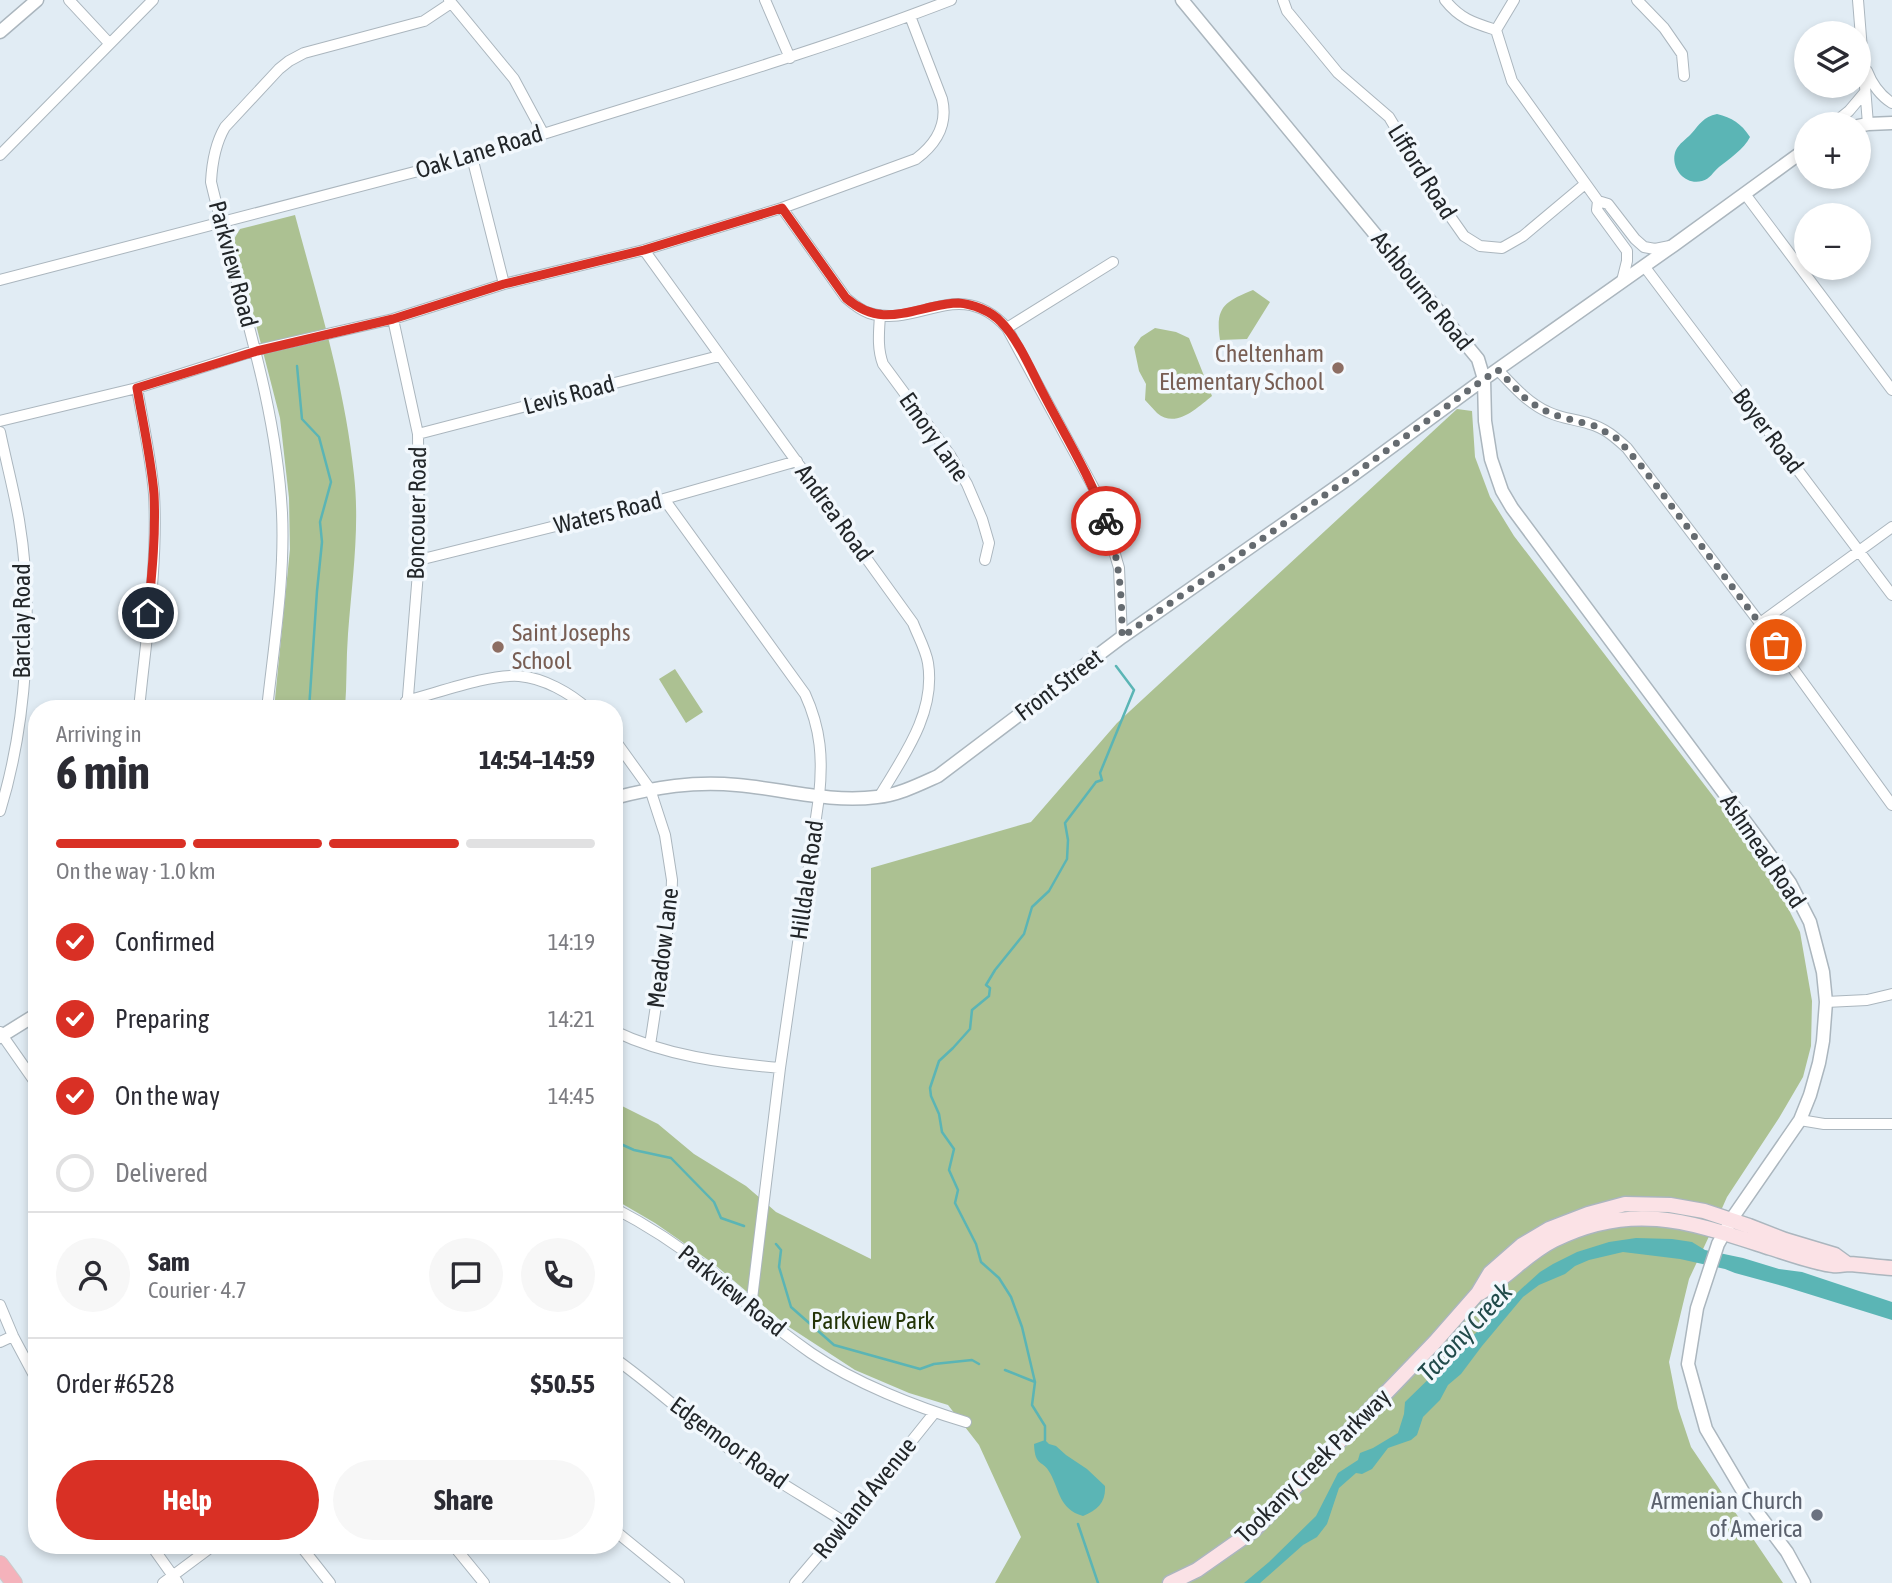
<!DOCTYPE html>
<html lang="en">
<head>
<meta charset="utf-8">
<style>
	:root { --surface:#fff; --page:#f7f7f7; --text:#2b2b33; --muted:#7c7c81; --line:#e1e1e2; --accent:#d93025 }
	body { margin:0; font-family:"Asap Condensed",sans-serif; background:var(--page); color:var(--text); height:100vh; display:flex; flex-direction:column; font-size:26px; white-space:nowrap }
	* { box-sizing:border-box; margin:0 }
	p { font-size:23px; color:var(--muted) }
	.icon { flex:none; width:38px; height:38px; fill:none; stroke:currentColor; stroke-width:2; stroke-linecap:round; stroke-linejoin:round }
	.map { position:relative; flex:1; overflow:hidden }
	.details { position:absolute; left:28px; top:700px; width:595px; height:854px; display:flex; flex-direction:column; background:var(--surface); border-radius:28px; box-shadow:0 4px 10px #0003 }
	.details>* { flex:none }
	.fabs { position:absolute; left:1794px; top:21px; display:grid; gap:14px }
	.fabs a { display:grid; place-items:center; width:77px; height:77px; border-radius:50%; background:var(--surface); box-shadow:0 4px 10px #0003; font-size:35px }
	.pin { position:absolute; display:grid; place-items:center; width:60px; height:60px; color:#fff; margin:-30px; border:4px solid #fff; border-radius:50%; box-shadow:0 2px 7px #0007 }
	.courier { position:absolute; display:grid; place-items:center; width:70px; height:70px; margin:-35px; border:5px solid #d93025; border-radius:50%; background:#fff; color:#222; box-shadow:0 2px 9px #0007 }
	.summary em { font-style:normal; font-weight:700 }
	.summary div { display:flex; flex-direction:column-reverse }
	.summary { display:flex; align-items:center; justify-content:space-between; height:119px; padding:0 28px }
	h1 { font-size:46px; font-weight:700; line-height:52px }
	.bar { display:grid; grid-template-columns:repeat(4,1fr); gap:10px 7px; align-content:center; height:84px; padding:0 28px }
	.bar i { height:9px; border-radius:5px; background:var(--line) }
	.bar .on { background:var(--accent) }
	.bar p { grid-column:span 4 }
	.line { display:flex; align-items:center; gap:18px; padding:0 28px; border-top:2px solid var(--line) }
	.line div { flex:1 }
	.round { display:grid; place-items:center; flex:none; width:74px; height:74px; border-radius:37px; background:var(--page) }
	ol { padding:0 28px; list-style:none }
	li { display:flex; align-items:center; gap:21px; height:77px }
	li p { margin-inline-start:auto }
	li .icon { padding:7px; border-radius:50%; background:var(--accent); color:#fff; stroke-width:4 }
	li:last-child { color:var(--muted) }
	li i { width:38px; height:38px; border:4px solid var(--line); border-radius:50% }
	.cta { display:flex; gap:14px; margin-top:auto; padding:14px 28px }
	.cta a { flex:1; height:80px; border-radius:42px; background:var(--accent); color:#fff; font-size:28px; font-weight:700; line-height:80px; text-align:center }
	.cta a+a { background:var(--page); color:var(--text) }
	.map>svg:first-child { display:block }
	.green { fill:#acc192 }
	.water { fill:#5bb5b5 }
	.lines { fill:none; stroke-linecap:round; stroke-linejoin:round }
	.stream { stroke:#5bb5b5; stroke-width:2.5 }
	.minor-casing { stroke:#abb6be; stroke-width:12 }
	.tertiary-casing { stroke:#abb6be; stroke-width:15 }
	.secondary-casing { stroke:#abb6be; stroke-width:17 }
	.trunk-casing { stroke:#cacbcc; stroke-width:18 }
	.minor { stroke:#fff; stroke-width:10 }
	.tertiary { stroke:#fff; stroke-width:12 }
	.secondary { stroke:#fbe2e6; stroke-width:14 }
	.trunk { stroke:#f4b2bb; stroke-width:16 }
	.done { stroke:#656b70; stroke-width:7; stroke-dasharray:0 12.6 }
	.route { stroke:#d93025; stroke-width:9 }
	.education-dot { fill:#8d6e63; stroke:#f2f8fd; stroke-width:2.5 }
	.worship-dot { fill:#6b7280; stroke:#f2f8fd; stroke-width:2.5 }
	.labels { text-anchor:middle; stroke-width:7; stroke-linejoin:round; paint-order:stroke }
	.street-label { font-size:24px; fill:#222629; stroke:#f2f8fd }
	.education-label { font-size:24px; fill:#785e54; stroke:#f2f8fd; text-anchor:end }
	.park-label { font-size:24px; fill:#223306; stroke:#f2f8fd }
	.worship-label { font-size:24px; fill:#5b616d; stroke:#f2f8fd; text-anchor:end }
	.water-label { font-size:26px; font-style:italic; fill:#214a4a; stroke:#f2f8fd }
</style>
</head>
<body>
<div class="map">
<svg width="1892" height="1583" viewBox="0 0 1892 1583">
	<rect width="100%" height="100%" fill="#e1ecf4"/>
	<path class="green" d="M295 215C318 301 345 386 354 475 360 528 352 581 348 634 346 659 347 684 345 709H274L290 549 289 498 280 418 234 239 240 229Z
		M1253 290 1270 302 1247 339 1220 340C1215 307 1224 302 1253 290Z
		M1155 328 1176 332 1189 338 1212 396C1197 408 1176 429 1157 413 1153 409 1149 404 1145 400L1146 384 1139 371 1134 347 1141 337Z
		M1457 409 1472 411 1475 457 1490 497 1514 536 1739 830 1780 892 1800 932 1812 1001 1811 1046 1803 1077 1779 1118 1727 1197 1719 1215 1689 1279 1669 1362 1678 1408 1691 1447 1783 1583H995L1021 1537 979 1445 948 1405 909 1393 855 1370 786 1325 714 1264 655 1223 614 1199V1102L658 1124 694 1154 746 1186 776 1212 871 1259V868L1031 822 1117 723Z
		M675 669 703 712 686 723 659 679Z"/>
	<path class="water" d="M1717 114C1732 118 1741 123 1750 137 1744 149 1729 159 1719 167 1713 172 1710 179 1702 181 1684 186 1669 166 1676 150 1679 144 1686 139 1691 134 1700 124 1703 117 1717 114Z
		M1636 1238 1672 1239 1692 1242 1705 1250 1743 1258 1779 1269 1802 1272 1892 1302V1320L1786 1287 1735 1273 1725 1269 1680 1259 1623 1252 1589 1260 1575 1266 1565 1274 1539 1285 1523 1297 1482 1346 1461 1374 1448 1385 1440 1400 1423 1417 1417 1435 1411 1440 1388 1448 1372 1469 1362 1474 1356 1473 1339 1488 1327 1524 1317 1537 1303 1545 1260 1583H1244L1269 1562 1316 1516 1338 1473 1358 1460 1360 1453 1373 1448 1398 1433 1404 1414 1405 1402 1520 1290 1540 1272 1553 1264 1577 1252 1609 1242Z
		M1045 1440 1049 1444 1056 1446 1066 1455 1087 1469 1105 1486C1106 1502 1098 1510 1083 1516 1059 1509 1060 1491 1050 1473 1043 1459 1035 1468 1034 1444Z"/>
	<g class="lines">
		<path class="stream" d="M297 366 302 419 319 437 331 482 320 522 322 542 317 591 309 709
			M614 1141 634 1150 671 1158 714 1202 721 1218 744 1226
			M776 1244 781 1250 779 1267 791 1307 834 1345 920 1369 934 1364 972 1360 979 1364
			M1005 1370 1035 1382 1032 1405 1045 1426V1440
			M1035 1382 1022 1327 1011 1297 999 1278 981 1262 976 1244 955 1203 958 1190 949 1170 954 1149 942 1132 939 1114 931 1096 930 1088 939 1061 953 1048 970 1029 972 1010 989 996 990 988 986 985 995 970 1024 934 1032 907 1049 891 1067 859 1068 840 1065 823 1096 782 1102 780 1100 773 1134 690 1116 666
			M1078 1524 1098 1583"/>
		<g class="minor-casing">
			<path id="minor" d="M69 0 109 43
				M449 0 514 79 543 133
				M765 0 790 58
				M1283 0 1287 11 1338 73 1389 117 1438 199 1464 236 1480 246 1502 248 1523 236 1585 184
				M1445 0C1460 19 1474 23 1496 30
				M1514 0 1496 30 1512 81 1598 201 1597 210 1627 251V261L1622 281
				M1637 0 1664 28 1682 54 1684 76
				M1858 0 1868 124
				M1867 71C1872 84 1881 96 1892 103
				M1833 124 1849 111 1865 92
				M0 155 153 0
				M472 157 504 284
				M1745 194 1892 390
				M1598 201 1608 204 1635 239 1644 247 1655 249 1670 246
				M782 208 846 298C853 304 860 310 869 313 918 329 959 275 1007 328L1098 496 1119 568 1122 637
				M644 250 913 623C918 636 926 650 928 663 936 713 903 757 879 797
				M1644 266 1892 595
				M0 280 472 157C632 104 794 61 951 0
				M880 315C879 332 877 348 883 364L950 455 967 484 982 519 989 543 985 560
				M393 319 418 434 419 560 407 709
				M1007 328 1113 262
				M1498 370C1513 386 1528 403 1548 412 1562 419 1576 419 1590 424 1605 428 1616 438 1627 448L1760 623 1892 805
				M137 388C143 423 151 458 154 494 158 565 146 638 139 709
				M0 421 137 388 257 350 393 319 504 284 644 250 782 208 916 159C936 144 948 124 942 99L910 16
				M0 432C6 461 14 491 19 520 34 609 27 724 0 811
				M418 434 719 356
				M664 499 805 694C821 729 823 759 819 797L780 1068 751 1307
				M419 560 664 499 797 461
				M1760 623 1892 527
				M406 701C438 693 488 674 519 676 544 678 570 693 588 709
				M267 709C274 644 285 578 282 513 276 399 237 292 211 182 212 163 215 144 225 127L279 69 289 61 304 53 424 21 451 3
				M614 739 650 789 665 835 672 880 671 907 650 1045
				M1826 1002 1867 1000 1892 994
				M614 1031C666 1056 723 1063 780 1068
				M0 1032 37 1085
				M1800 1120 1824 1124H1892
				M614 1208C649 1226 682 1248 712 1272 725 1282 736 1294 748 1304 768 1322 790 1338 811 1353 855 1383 916 1407 966 1422
				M0 1305 13 1336 37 1381
				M0 1342 13 1336
				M614 1358C654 1386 689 1420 728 1448 766 1475 807 1498 846 1523
				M614 1530 679 1583
				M151 1545 178 1583
				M300 1545 330 1583
				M453 1545 484 1583
				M163 1583 214 1545
				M795 1583 846 1523 935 1412"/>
		</g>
		<g class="tertiary-casing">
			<path id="tertiary" d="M1182 0 1478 359 1484 379 1485 421 1491 459 1502 491 1512 508 1759 840 1790 883 1810 922 1823 972 1826 1002 1823 1041 1819 1063 1810 1095 1800 1120 1733 1217 1718 1244 1697 1308 1688 1364 1706 1429 1748 1500 1787 1552 1804 1583
				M0 32 37 0
				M1858 126 1868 124 1892 123
				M614 798C656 787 694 781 737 785 784 789 829 803 877 797 898 795 918 785 938 776L1122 637 1349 478 1484 379 1674 245 1806 149
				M0 1037 37 1014"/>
		</g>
		<g class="secondary-casing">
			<path id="secondary" d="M1480 1293C1487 1288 1495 1284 1502 1278 1519 1265 1534 1250 1554 1240 1634 1200 1693 1223 1771 1248 1787 1253 1818 1264 1833 1265 1839 1266 1844 1264 1849 1264 1863 1265 1878 1267 1892 1268
				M1170 1583 1197 1570 1254 1530 1435 1342 1478 1293 1490 1273 1522 1245 1549 1229 1588 1214 1625 1204 1670 1205 1704 1211 1749 1226 1785 1240 1835 1255 1846 1263"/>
		</g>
		<g class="trunk-casing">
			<path id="trunk" d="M0 1564 14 1583"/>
		</g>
		<use href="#minor" class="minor"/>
		<use href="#tertiary" class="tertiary"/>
		<use href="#secondary" class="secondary"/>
		<use href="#trunk" class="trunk"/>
	</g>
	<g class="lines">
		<path class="done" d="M1106 521C1120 562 1122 594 1122 637L1349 478 1484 379 1498 370 1526 399 1541 409 1558 416 1595 426 1618 439 1643 468 1776 645"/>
		<path class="route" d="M148 613C152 573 156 534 154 494 151 459 143 423 137 388L257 351 393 319 504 284 644 250 782 208 846 298C875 323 897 315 931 307 940 305 949 303 958 303 973 304 991 311 1001 322 1018 339 1031 370 1042 391 1064 434 1090 475 1106 521"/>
	</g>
	<g class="education-dot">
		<circle cx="1338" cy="368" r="7"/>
		<circle cx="498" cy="647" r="7"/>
	</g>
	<circle class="worship-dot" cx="1817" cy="1515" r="7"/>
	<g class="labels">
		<g class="street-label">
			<text transform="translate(479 152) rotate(-17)" y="8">Oak Lane Road</text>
			<text transform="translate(1422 172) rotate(58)" y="8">Lifford Road</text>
			<text transform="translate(233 264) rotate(75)" y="8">Parkview Road</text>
			<text transform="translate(1422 291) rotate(51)" y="8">Ashbourne Road</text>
			<text transform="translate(569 395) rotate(-15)" y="8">Levis Road</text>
			<text transform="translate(1768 431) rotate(53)" y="8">Boyer Road</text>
			<text transform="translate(934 437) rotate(55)" y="8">Emory Lane</text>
			<text transform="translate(417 513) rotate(-89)" y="8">Boncouer Road</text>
			<text transform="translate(608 513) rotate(-14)" y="8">Waters Road</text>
			<text transform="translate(834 513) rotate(54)" y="8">Andrea Road</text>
			<text transform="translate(22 621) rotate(-90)" y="8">Barclay Road</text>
			<text transform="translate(1059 685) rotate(-37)" y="8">Front Street</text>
			<text transform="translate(1763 851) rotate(56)" y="8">Ashmead Road</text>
			<text transform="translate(807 880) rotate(-82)" y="8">Hilldale Road</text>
			<text transform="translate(663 948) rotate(-83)" y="8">Meadow Lane</text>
			<text transform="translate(732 1291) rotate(39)" y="8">Parkview Road</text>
			<text transform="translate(729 1443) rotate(36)" y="8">Edgemoor Road</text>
			<text transform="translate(1313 1466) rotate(-45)" y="8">Tookany Creek Parkway</text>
			<text transform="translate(865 1498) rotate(-51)" y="8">Rowland Avenue</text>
		</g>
		<g class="education-label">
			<text x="1324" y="362">Cheltenham<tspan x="1324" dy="28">Elementary School</tspan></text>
			<text x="512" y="641" text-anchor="start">Saint Josephs<tspan x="512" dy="28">School</tspan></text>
		</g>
		<g class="park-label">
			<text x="873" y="1329">Parkview Park</text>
		</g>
		<g class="worship-label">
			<text x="1803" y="1509">Armenian Church<tspan x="1803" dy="28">of America</tspan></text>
		</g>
		<g class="water-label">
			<text transform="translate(1465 1332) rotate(-47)" y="9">Tacony Creek</text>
		</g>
	</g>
</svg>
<div class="fabs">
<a><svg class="icon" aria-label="layers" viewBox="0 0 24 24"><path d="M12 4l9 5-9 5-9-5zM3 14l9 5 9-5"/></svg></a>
<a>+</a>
<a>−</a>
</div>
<div class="pin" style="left:1776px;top:645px;background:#ea580c"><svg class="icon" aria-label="bag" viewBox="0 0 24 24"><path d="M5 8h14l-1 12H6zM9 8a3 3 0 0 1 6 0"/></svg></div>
<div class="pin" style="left:148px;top:613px;background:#1f2937"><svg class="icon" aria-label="home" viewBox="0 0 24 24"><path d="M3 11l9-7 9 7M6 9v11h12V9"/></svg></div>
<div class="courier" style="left:1106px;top:521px"><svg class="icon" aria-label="bike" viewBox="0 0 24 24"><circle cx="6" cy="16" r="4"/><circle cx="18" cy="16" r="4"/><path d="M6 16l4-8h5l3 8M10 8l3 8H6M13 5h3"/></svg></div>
<section class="details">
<div class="summary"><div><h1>6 min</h1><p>Arriving in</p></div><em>14:54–14:59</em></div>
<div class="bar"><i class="on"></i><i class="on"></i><i class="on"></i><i></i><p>On the way · 1.0 km</p></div>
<ol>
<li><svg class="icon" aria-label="check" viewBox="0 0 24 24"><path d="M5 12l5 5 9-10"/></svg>Confirmed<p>14:19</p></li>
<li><svg class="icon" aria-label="check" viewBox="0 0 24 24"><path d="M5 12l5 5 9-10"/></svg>Preparing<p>14:21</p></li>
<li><svg class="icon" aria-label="check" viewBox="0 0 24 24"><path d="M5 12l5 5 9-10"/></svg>On the way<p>14:45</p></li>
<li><i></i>Delivered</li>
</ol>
<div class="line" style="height:126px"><a class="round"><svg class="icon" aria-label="person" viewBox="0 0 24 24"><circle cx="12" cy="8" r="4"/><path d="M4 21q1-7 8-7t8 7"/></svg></a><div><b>Sam</b><p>Courier · 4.7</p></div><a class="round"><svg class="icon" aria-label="chat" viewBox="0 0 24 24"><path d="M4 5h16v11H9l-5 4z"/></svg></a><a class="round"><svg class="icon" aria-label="phone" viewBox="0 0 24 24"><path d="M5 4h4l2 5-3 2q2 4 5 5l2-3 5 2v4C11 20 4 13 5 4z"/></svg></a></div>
<div class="line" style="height:91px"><div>Order #6528</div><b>$50.55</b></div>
<div class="cta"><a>Help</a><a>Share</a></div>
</section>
</div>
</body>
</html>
